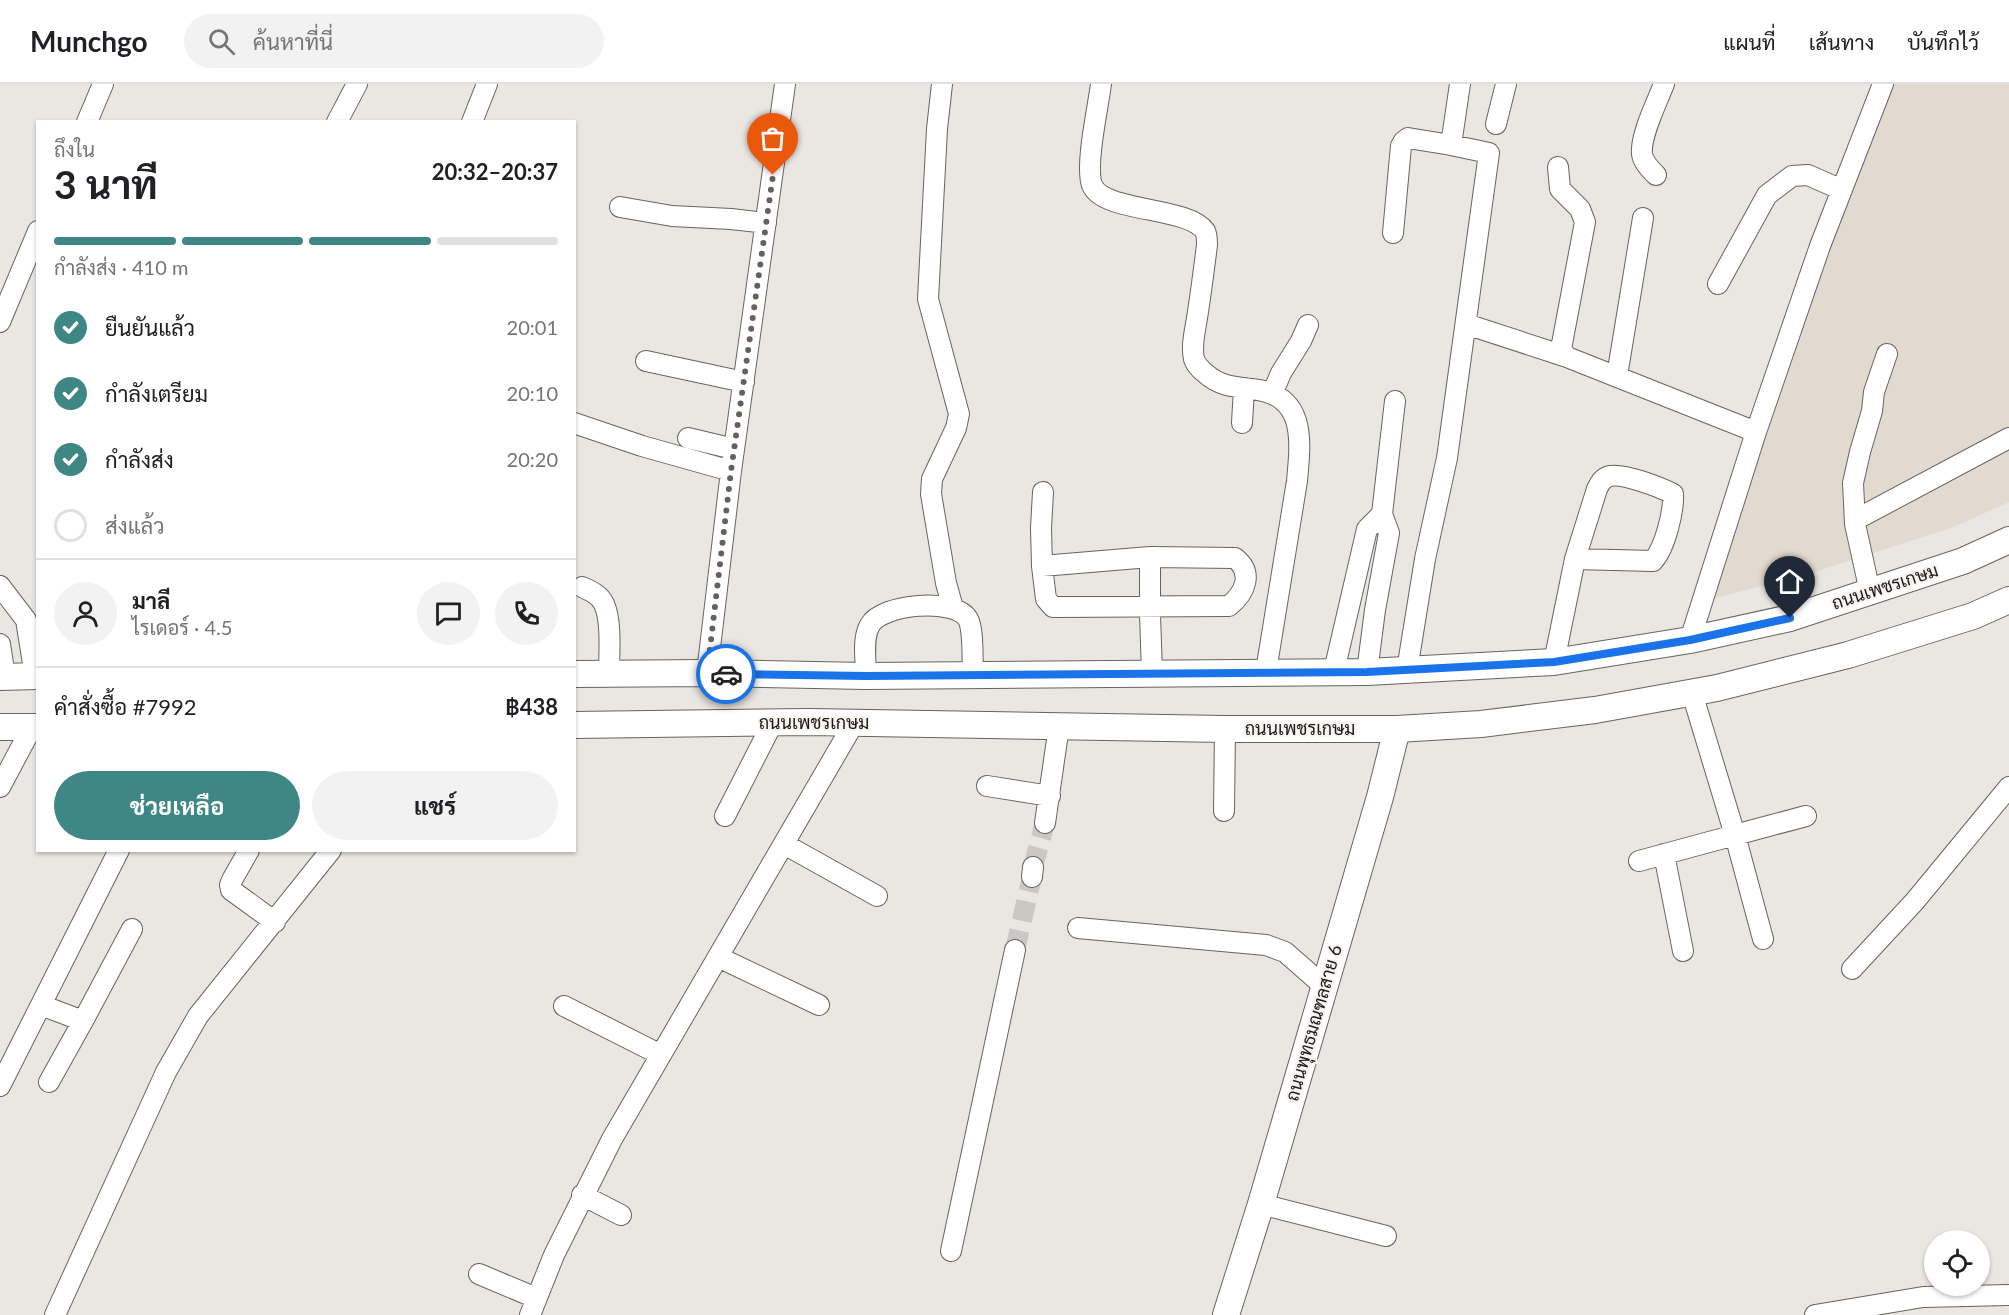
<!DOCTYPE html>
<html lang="th">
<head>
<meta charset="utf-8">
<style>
	:root { --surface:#fff; --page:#f2f2f2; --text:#202124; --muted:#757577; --line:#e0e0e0; --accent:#3f8785 }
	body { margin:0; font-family:Lato,Sarabun,sans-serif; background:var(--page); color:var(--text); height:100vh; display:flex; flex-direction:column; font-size:22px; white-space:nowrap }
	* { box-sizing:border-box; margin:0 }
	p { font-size:20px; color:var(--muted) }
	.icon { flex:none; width:33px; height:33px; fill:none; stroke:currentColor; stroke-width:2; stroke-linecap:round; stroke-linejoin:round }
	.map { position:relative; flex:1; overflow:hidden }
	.details { position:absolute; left:36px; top:36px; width:540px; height:732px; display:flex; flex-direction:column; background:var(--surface); border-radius:0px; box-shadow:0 2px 4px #0004 }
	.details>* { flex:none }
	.tools { position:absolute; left:1924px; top:1146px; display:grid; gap:12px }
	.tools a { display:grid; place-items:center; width:66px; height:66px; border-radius:50%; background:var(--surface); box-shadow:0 2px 4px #0004; font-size:30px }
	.pin { position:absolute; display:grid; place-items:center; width:51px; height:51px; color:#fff; margin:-62px -26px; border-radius:50% 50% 50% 0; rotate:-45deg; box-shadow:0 0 6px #0007 }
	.pin .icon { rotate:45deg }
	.courier { position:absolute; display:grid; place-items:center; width:60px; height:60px; margin:-30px; border:4px solid #1a73e8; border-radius:50%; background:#fff; color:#222; box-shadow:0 2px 8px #0007 }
	.summary em { font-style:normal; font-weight:700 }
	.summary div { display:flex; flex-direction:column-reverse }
	.summary { display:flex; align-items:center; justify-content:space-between; height:102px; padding:0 18px }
	h1 { font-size:39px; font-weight:700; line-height:45px }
	.bar { display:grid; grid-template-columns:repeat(4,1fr); gap:9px 6px; align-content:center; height:72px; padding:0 18px }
	.bar i { height:8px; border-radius:4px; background:var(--line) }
	.bar .on { background:var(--accent) }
	.bar p { grid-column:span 4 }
	.line { display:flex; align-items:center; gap:15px; padding:0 18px; border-top:2px solid var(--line) }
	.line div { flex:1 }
	.round { display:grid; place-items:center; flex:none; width:63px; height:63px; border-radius:32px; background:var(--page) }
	ol { padding:0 18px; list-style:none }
	li { display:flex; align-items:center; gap:18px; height:66px }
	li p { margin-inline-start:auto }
	li .icon { padding:6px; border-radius:50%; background:var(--accent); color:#fff; stroke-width:4 }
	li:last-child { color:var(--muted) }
	li i { width:33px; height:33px; border:3px solid var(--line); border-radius:50% }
	.primary-button { display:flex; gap:12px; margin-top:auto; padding:12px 18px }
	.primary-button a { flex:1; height:69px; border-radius:36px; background:var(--accent); color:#fff; font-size:24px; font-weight:700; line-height:69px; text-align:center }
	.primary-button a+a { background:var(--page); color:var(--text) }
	header { display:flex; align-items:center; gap:36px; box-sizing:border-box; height:84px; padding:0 30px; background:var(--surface); border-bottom:2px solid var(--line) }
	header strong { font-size:28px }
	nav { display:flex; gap:33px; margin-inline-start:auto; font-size:21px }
	.search { width:420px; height:54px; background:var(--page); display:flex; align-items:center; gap:15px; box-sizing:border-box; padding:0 21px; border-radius:33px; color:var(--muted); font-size:22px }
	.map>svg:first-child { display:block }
	.built { fill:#e3dacf }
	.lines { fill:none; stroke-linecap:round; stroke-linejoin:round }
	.minor-tunnel { stroke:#cbc7c4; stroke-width:20; stroke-dasharray:20 10; stroke-linecap:butt }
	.minor-casing { stroke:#676460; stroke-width:22 }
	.major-casing { stroke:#676460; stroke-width:28 }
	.minor { stroke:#fff; stroke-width:20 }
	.major { stroke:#fff; stroke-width:26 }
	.done { stroke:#64615f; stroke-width:6; stroke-dasharray:0 10.8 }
	.route { stroke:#1a73e8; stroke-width:8 }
	.labels { text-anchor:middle; stroke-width:4.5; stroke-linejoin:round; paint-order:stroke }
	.street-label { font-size:18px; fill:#1c1a19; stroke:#f8f4ef }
</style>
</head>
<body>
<header>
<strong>Munchgo</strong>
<div class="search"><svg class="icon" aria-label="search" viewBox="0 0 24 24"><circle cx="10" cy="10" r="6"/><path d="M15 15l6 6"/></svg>ค้นหาที่นี่</div>
<nav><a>แผนที่</a><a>เส้นทาง</a><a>บันทึกไว้</a></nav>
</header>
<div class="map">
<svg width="2009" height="1231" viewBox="0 0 2009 1231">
	<rect width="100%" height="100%" fill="#eae6e2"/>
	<path class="built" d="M1887 0H2009V418L1954 443 1808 490 1696 519Z"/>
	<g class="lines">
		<path class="minor-tunnel" d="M1033 783 1045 739
			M1015 866 1032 793"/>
		<g class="minor-casing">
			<path id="minor" d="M942 0 937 45 928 215 959 330 956 344 932 395 931 410 946 499 953 524
				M1101 0C1098 24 1085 81 1092 101 1103 129 1188 122 1205 147 1207 151 1207 156 1207 161 1204 185 1201 209 1197 234 1195 247 1191 262 1194 275 1196 281 1200 285 1205 289 1219 302 1234 303 1252 305 1306 311 1301 355 1297 397L1266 587
				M87 38 103 0
				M337 38 357 0
				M472 38 487 0
				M1496 40 1506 0
				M1558 83 1560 105 1580 125 1585 138 1561 265 1567 273 1577 277 1756 348
				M1656 91C1650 85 1643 78 1642 70 1640 52 1657 18 1664 0
				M620 123 672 132 731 135 766 139
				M1393 149 1401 62 1404 57 1408 54 1451 61
				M1718 200 1767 111 1792 92 1808 91 1842 106
				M0 238 38 147
				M1466 240 1567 273
				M646 277 744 298
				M1617 292 1643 134
				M1272 310 1281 289 1301 257 1308 241
				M574 339 642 362 731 387
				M1242 339 1244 304
				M688 354 734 365
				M1382 430 1395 317
				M1855 436 2009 354
				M1150 473 1235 474C1254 489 1245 509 1229 522L1053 523 1046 515 1042 482Z
				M1150 473V530L1152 589
				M1042 482 1041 444 1043 408
				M0 502 26 536 35 592
				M582 503C591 507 600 511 604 520 612 537 609 571 609 590
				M1870 508 1855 440 1853 399 1860 368 1872 327 1874 308 1887 270
				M1690 556 1756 348 1820 162 1883 0
				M0 560 5 593
				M1554 578 1575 475 1597 405C1600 399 1602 394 1610 392 1623 389 1660 403 1673 410 1674 427 1665 464 1653 477L1575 475
				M1407 586 1425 475 1447 374 1489 69 1451 61 1460 0
				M1334 587 1367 445 1382 430 1389 449 1375 526 1367 588
				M707 589 731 387 785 0
				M866 592C866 577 862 554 870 541 881 520 955 513 968 535 974 546 972 577 973 591
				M1692 609 1735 751 1806 732
				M987 702 1050 712
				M0 703 32 643
				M1224 727 1225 645
				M725 732 773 638
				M1045 739 1059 642
				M784 760 877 812
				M249 766 232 796 230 801 231 806 275 838
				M1664 770 1683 867
				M1639 777 1735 751 1763 855
				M1032 793 1033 783
				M1078 844 1266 861 1285 868 1325 903
				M718 873 819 921
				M1852 885 1915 817 2009 703
				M41 921 83 937 132 845
				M564 922 661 971
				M49 998 83 937
				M0 1002 119 766
				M582 1111 621 1131
				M1261 1120 1386 1152
				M951 1167 1015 866
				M479 1190 536 1214
				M55 1231 166 988 198 932 331 766
				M530 1231 554 1171 612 1055 854 639
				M1815 1231 1923 1213 2009 1211"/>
		</g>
		<g class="major-casing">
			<path id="major" d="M574 590 707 589 866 592 1367 588 1554 578 1690 556 1790 534 1963 477 2009 456
				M0 593 38 592
				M574 641 809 638 1225 645H1397L1481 640 1595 626 1717 604 1848 571 1973 532 2009 516
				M0 643H38
				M1226 1231 1261 1120 1380 713 1397 645"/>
		</g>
		<use href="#minor" class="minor"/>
		<use href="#major" class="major"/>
	</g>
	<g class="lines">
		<path class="done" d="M726 590H707L731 387 773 91"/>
		<path class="route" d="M726 590 866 592 1367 588 1554 578 1690 556 1790 534"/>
	</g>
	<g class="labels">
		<g class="street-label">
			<text transform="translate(1885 503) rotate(-18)" y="6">ถนนเพชรเกษม</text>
			<text x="814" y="645">ถนนเพชรเกษม</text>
			<text x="1300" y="651">ถนนเพชรเกษม</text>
			<text transform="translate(1314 939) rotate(-74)" y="6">ถนนพุทธมณฑลสาย 6</text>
		</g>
	</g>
</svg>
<div class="tools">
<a><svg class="icon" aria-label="locate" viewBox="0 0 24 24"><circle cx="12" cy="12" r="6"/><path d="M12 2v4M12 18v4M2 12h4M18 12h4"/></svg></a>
</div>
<div class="pin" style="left:773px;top:91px;background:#ea580c"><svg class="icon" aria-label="bag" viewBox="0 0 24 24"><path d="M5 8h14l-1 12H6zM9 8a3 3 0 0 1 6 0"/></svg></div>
<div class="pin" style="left:1790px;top:534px;background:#1f2937"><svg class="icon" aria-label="home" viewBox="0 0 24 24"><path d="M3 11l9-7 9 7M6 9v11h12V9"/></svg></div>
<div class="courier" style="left:726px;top:590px"><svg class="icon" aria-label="car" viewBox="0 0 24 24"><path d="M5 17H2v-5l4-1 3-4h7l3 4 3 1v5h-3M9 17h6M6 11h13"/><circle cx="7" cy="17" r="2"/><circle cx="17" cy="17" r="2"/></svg></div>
<section class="details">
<div class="summary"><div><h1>3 นาที</h1><p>ถึงใน</p></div><em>20:32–20:37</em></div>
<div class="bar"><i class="on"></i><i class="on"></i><i class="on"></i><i></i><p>กำลังส่ง · 410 m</p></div>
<ol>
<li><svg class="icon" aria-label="check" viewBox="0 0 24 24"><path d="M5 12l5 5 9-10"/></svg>ยืนยันแล้ว<p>20:01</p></li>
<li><svg class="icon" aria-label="check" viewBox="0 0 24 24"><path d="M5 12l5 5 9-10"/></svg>กำลังเตรียม<p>20:10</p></li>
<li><svg class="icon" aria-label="check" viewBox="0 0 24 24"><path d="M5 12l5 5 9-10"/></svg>กำลังส่ง<p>20:20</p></li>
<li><i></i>ส่งแล้ว</li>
</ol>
<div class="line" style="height:108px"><a class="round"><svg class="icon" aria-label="person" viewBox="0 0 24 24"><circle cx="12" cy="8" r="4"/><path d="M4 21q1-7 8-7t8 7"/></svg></a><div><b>มาลี</b><p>ไรเดอร์ · 4.5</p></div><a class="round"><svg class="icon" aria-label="chat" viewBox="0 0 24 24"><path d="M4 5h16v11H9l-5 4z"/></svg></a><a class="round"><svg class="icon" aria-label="phone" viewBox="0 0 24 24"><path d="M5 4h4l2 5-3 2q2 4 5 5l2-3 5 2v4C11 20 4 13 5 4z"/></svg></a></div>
<div class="line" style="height:78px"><div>คำสั่งซื้อ #7992</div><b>฿438</b></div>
<div class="primary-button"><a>ช่วยเหลือ</a><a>แชร์</a></div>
</section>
</div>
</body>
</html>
